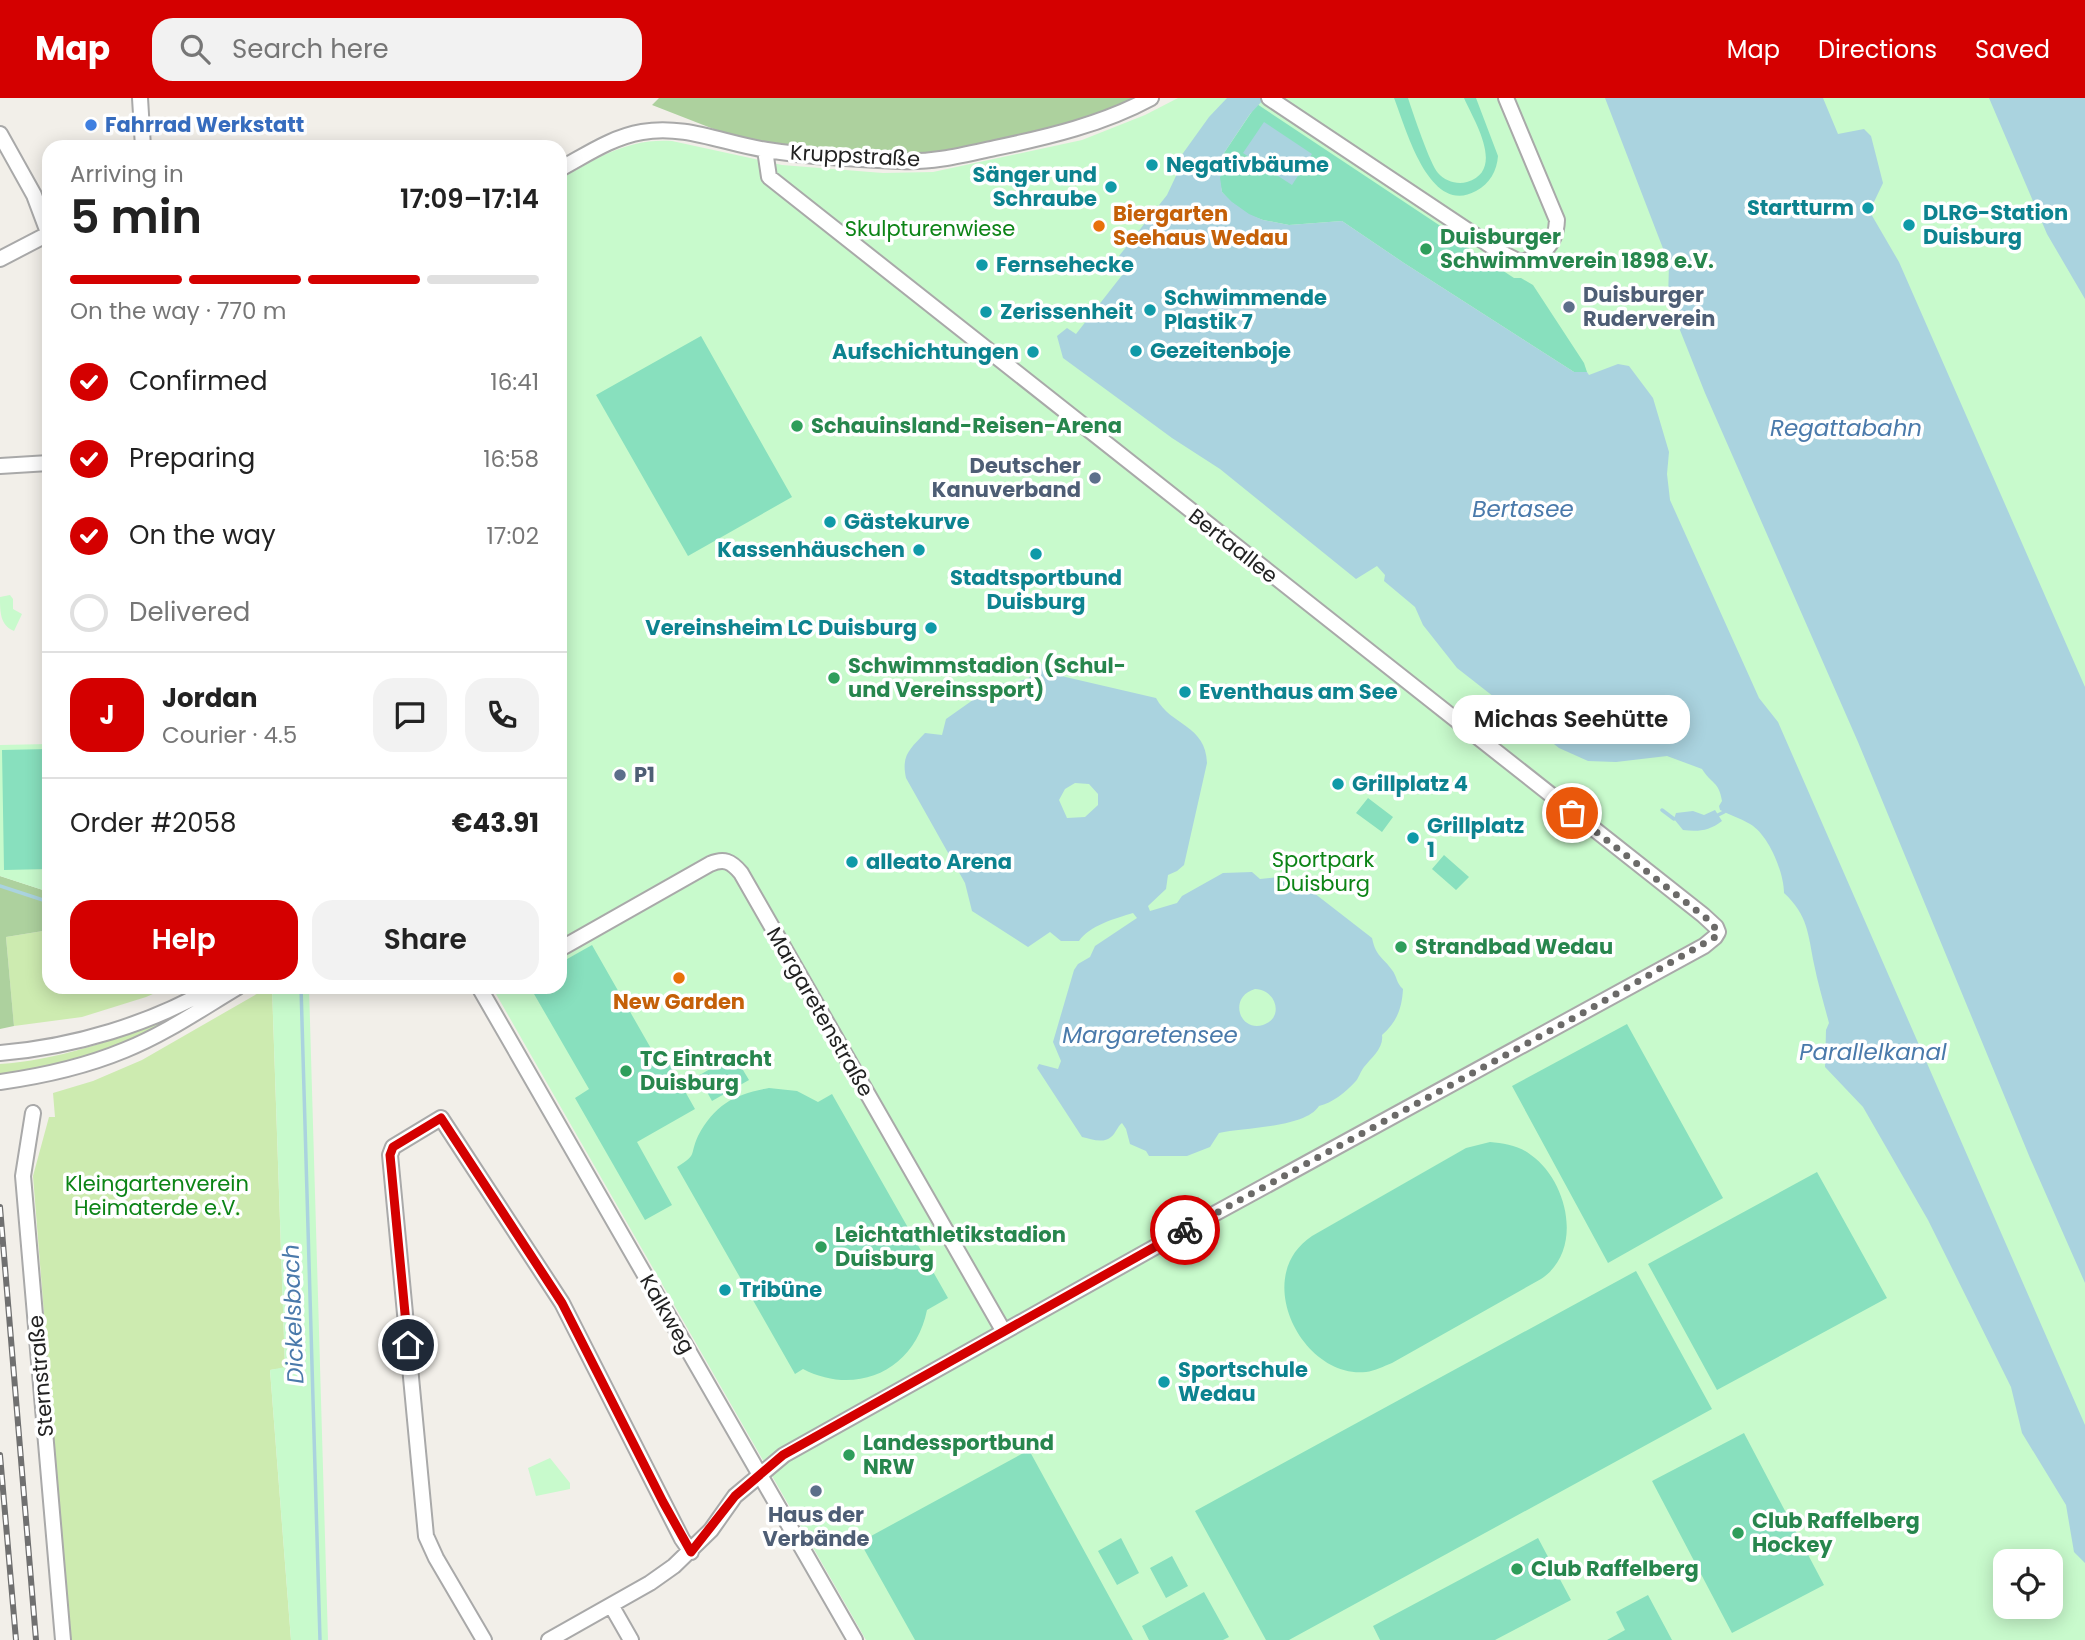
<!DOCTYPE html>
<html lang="en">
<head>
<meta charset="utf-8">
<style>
	:root { --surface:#fff; --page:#f2f2f2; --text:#222; --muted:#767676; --line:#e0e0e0; --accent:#d40000 }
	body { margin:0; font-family:Poppins,sans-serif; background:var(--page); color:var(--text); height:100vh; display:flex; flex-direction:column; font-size:26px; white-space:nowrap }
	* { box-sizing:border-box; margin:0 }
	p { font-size:23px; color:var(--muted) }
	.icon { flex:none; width:38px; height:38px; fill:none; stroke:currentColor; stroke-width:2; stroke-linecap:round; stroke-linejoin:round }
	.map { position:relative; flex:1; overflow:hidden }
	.details { position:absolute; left:42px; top:42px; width:525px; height:854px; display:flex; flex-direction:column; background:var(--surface); border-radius:21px; box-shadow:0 4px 18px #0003 }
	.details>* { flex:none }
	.buttons { position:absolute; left:1993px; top:1451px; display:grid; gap:14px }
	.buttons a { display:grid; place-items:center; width:70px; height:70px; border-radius:14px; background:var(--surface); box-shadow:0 4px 18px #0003; font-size:35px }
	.pin { position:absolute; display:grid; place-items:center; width:60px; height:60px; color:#fff; margin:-30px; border:4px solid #fff; border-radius:50%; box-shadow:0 2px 7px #0007 }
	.courier { position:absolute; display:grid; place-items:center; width:70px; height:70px; margin:-35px; border:5px solid #d40000; border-radius:50%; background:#fff; color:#222; box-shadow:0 2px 9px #0007 }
	.bubble { position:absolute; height:49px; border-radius:21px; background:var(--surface); box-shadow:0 4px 18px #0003; font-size:23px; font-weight:600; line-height:49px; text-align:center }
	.overview em { font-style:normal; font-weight:600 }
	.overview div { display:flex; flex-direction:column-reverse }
	.overview { display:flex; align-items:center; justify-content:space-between; height:119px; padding:0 28px }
	h1 { font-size:46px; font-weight:600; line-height:52px }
	.bar { display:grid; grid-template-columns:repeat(4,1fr); gap:10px 7px; align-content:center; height:84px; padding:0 28px }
	.bar i { height:9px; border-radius:5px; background:var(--line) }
	.bar .on { background:var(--accent) }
	.bar p { grid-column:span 4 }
	.line { display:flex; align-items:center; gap:18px; padding:0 28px; border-top:2px solid var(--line) }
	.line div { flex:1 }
	.round { display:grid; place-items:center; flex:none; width:74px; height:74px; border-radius:21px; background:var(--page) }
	ol { padding:0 28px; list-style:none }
	li { display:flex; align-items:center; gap:21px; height:77px }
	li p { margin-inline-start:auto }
	li .icon { padding:7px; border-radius:50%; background:var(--accent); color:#fff; stroke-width:4 }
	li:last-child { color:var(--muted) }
	li i { width:38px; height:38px; border:4px solid var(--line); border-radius:50% }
	.primary-button { display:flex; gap:14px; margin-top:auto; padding:14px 28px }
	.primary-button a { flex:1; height:80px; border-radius:21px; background:var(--accent); color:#fff; font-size:28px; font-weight:600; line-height:80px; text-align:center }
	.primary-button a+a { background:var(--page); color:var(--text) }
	header { display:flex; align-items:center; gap:42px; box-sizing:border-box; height:98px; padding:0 35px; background:var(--accent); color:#fff }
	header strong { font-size:33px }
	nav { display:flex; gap:38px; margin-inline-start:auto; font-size:24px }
	.search { width:490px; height:63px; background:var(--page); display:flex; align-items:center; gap:18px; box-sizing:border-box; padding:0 24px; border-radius:21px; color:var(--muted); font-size:26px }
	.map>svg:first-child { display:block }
	.grass { fill:#cdebb0 }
	.forest { fill:#add19e }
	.park { fill:#c8facc; fill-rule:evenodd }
	.pitch { fill:#88e0be }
	.water { fill:#aad3df; fill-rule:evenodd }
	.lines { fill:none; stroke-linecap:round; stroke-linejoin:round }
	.stream { stroke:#aad3df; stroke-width:3.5 }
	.minor-casing { stroke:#a9a9a9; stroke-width:18 }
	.minor { stroke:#fff; stroke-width:14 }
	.rail-casing { stroke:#707070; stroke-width:6 }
	.rail { stroke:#fff; stroke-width:3.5; stroke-dasharray:10; stroke-linecap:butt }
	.done { stroke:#6b6a68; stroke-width:7; stroke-dasharray:0 12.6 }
	.route { stroke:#d40000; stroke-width:9 }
	.shop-dot { fill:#3f7fe0; stroke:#fff; stroke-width:2.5 }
	.culture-dot { fill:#0f9aa8; stroke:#fff; stroke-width:2.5 }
	.food-dot { fill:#e8710a; stroke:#fff; stroke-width:2.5 }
	.leisure-dot { fill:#2e9e5b; stroke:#fff; stroke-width:2.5 }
	.service-dot { fill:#5c6f8a; stroke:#fff; stroke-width:2.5 }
	.labels { text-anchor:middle; stroke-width:7; stroke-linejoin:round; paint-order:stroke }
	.shop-label { font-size:21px; font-weight:bold; fill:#366cbe; stroke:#fff; text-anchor:start }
	.street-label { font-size:21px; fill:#222; stroke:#fff }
	.culture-label { font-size:21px; font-weight:bold; fill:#0d838f; stroke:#fff; text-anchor:start }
	.food-label { font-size:21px; font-weight:bold; fill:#c56008; stroke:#fff; text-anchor:start }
	.park-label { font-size:21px; fill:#0c8416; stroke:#fff }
	.leisure-label { font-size:21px; font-weight:bold; fill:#27864d; stroke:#fff; text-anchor:start }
	.service-label { font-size:21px; font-weight:bold; fill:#4e5e75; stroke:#fff; text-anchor:start }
	.water-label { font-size:23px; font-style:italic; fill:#4a7aab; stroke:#fff }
</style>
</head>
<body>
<header>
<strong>Map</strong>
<div class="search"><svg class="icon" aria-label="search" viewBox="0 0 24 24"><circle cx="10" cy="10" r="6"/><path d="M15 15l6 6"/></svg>Search here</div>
<nav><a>Map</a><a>Directions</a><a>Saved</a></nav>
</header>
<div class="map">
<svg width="2085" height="1542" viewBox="0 0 2085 1542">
	<rect width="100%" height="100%" fill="#f2efe9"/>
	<path class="grass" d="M49 832V889H169L146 899 82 919 14 928 6 839Z
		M269 889H272L285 1270 270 1272 291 1542H70L33 1078 49 1019H55L53 995 93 983 142 962Z
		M185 912 186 914 152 933 88 960 0 978V966C57 963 134 937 185 912Z"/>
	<path class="forest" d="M659 0H1137L1118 10 1072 26 940 55 903 57 786 49 729 37 652 7Z
		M0 778 49 794V832L6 839 14 928 0 931Z"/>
	<path class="park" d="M1178 0H2085V1542H866L492 889H560V81C597 60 628 40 672 43L782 67 883 75 933 74 1082 42 1145 17ZM2006 1463H2051V1508H2006Z
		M10 497 13 501V511L22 516 14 533C0 527 0 514 0 499Z
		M49 646V794L0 778V647Z
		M272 889H309L328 1542H291L270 1272 285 1269Z
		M550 1360 570 1385V1391L536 1398 528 1370Z"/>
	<path class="pitch" d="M1394 0H1408C1413 15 1430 66 1438 75 1445 83 1457 87 1467 84 1506 72 1474 23 1464 0H1476L1498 58C1497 72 1490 86 1476 93 1429 119 1406 30 1394 0Z
		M1257 6 1442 129 1447 136 1514 180H1521L1533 187 1584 265 1587 274H1574L1404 165 1342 123 1289 127 1263 122 1249 117 1231 104 1222 94 1219 79 1223 75 1222 58Z
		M701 238 792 399 688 458 596 297Z
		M49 651V771L4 772 2 652Z
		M1368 700 1393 719 1382 734 1356 715Z
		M1444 757 1469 779 1456 792 1432 771Z
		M592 847 653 954 661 951 695 1011 637 1044 672 1107 645 1122 575 1000 589 991 530 889H560V865Z
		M1627 926 1723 1100 1608 1165 1512 988Z
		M734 957 749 982 712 1003 698 978Z
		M769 990 797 993 818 1004 832 996 948 1200 927 1212C915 1272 857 1299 803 1271L795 1276 677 1069C698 1056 689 1058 698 1038 715 1006 735 996 769 990Z
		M1490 1044C1504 1045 1520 1048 1531 1057 1568 1083 1584 1153 1541 1181L1392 1265C1384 1268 1375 1273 1366 1274 1303 1281 1250 1179 1312 1138L1466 1050Z
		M1817 1074 1887 1200 1717 1292 1648 1166Z
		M1636 1173 1712 1311 1289 1542H1266L1195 1413Z
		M1744 1335 1824 1487 1732 1535 1652 1383Z
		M1029 1352 1133 1542H915L860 1444Z
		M1121 1440 1139 1475 1117 1487 1098 1453Z
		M1538 1440 1571 1502 1495 1542H1380L1373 1528Z
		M1172 1458 1188 1488 1166 1500 1150 1470Z
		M1204 1494 1229 1539 1223 1542H1149L1142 1528Z
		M1648 1497 1672 1542H1607L1625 1532 1616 1514Z"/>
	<path class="water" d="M1227 0H1265L1250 16 1222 58 1223 75 1220 79 1222 94 1232 104 1249 116 1263 122 1289 127 1342 123 1404 165 1574 274H1587L1589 277 1618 266 1629 268 1653 300 1669 354 1667 376 1670 402 1759 600 1778 624 2085 1327V1465L2074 1454 2066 1407 2022 1335 2011 1289 1928 1122 1863 1009 1825 969 1826 932 1829 925C1824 906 1818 886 1814 866 1808 836 1808 817 1784 795 1784 775 1769 737 1750 726 1740 720 1730 717 1720 712L1719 708 1722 703C1719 683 1711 686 1702 671L1667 658 1616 664 1588 663 1559 650 1457 570 1423 527 1415 509 1384 483 1385 477 1377 468 1356 481 1220 371 1172 340 1063 260 1057 238 1067 230 1076 236 1130 167 1119 158 1167 97 1183 63 1181 58 1209 19Z
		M1605 0H1823L1838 36 1864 31 1871 38 1883 85 1873 106 1867 109 1899 164 2085 589V1185L2030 1060 1858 644 1705 295 1668 202 1669 166Z
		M1989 0H2085V201L2047 136Z
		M1264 24 1312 56 1292 87 1243 55Z
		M1042 566 1044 574 1156 600C1171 628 1206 627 1207 665L1184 767 1177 773 1168 777 1166 791 1148 808 1150 813 1177 805 1182 798 1223 775 1252 774 1260 781 1278 779 1305 788 1372 840C1376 859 1383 859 1392 872 1397 878 1396 885 1403 891 1402 910 1397 924 1382 937 1384 950 1371 960 1364 969 1360 974 1359 980 1355 984 1346 994 1332 1005 1319 1008 1305 1030 1245 1029 1219 1035L1210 1049 1187 1058H1149L1146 1053 1130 1046 1126 1031 1122 1025C1117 1029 1116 1035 1111 1039 1103 1046 1091 1041 1082 1039L1037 970 1039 966 1058 971 1061 963 1053 944 1074 872 1078 866 1090 859 1095 848 1137 820 1133 815C1116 820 1089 828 1079 843H1061L1050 834 1028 849 972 813 965 785 906 680C901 657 910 651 925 635L942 637 946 621 997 585H1014L1029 580 1037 567ZM1075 685 1089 686 1098 696V707L1085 719 1067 720 1059 702 1065 691ZM1255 891C1276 891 1285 920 1263 927 1239 934 1228 899 1255 891Z
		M1715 712 1722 723C1709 733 1698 734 1683 732L1674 721 1676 715 1693 713 1704 717Z"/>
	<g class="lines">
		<path class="stream" d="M1662 712 1674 721
			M1718 717 1724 714
			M0 788 49 804
			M301 889 320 1542"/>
		<g class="minor-casing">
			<path id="minor" d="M140 0 143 49
				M1269 0 1500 154 1520 164C1543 159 1556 146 1557 122L1506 0
				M0 36 34 97 49 137
				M560 71C586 57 612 39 642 34 685 26 725 46 767 52 811 59 856 61 900 63 932 65 963 57 995 50 1048 39 1103 26 1151 0
				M0 161 48 136
				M0 368 49 365
				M560 851 710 766C724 760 731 763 741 775L1004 1234
				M479 889 855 1542
				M0 955C74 949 150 926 214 889
				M0 984C43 978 84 969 125 952 165 936 201 911 238 889
				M33 1015 23 1078 63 1542
				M611 1507 631 1542
				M484 1542 436 1460 426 1438 390 1057 393 1049 441 1020 562 1205 682 1441 691 1454
				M549 1542 650 1485 674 1468 711 1432 735 1398 784 1357 1214 1116 1704 848 1715 839 1718 834 1716 829 1703 817 769 79 765 52"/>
		</g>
		<use href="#minor" class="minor"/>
		<g class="rail-casing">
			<path id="rail" d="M0 1109 36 1542
				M0 1357 16 1542"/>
		</g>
		<use href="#rail" class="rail"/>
	</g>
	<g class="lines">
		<path class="done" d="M1185 1132 1590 911 1715 839 1718 834 1710 823 1572 715"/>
		<path class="route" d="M408 1247 390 1057 393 1049 441 1020 562 1205 663 1404 691 1454 735 1398 783 1357 1185 1132"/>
	</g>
	<circle class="shop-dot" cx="91" cy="27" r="7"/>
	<g class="culture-dot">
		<circle cx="1152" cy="67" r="7"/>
		<circle cx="1111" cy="89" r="7"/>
		<circle cx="1868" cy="110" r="7"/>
		<circle cx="1909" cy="127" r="7"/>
		<circle cx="982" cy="167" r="7"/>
		<circle cx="1150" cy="212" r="7"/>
		<circle cx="986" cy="214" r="7"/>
		<circle cx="1136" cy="253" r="7"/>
		<circle cx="1033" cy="254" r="7"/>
		<circle cx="830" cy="424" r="7"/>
		<circle cx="919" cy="452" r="7"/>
		<circle cx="1036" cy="456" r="7"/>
		<circle cx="931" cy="530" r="7"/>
		<circle cx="1185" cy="594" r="7"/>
		<circle cx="1338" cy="686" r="7"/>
		<circle cx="1413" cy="740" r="7"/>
		<circle cx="852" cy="764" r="7"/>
		<circle cx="725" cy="1192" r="7"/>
		<circle cx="1164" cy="1284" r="7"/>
	</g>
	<g class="food-dot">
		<circle cx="1099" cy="128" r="7"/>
		<circle cx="679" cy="880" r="7"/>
	</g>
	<g class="leisure-dot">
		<circle cx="1426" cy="151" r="7"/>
		<circle cx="797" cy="328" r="7"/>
		<circle cx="834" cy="580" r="7"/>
		<circle cx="1401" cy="849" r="7"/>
		<circle cx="626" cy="973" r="7"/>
		<circle cx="821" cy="1149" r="7"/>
		<circle cx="849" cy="1357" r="7"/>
		<circle cx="1738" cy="1435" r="7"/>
		<circle cx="1517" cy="1471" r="7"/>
	</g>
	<g class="service-dot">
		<circle cx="1569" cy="209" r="7"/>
		<circle cx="1095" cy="380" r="7"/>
		<circle cx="620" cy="677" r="7"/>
		<circle cx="816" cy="1393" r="7"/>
	</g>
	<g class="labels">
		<g class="shop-label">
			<text x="105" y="34">Fahrrad Werkstatt</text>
		</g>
		<g class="street-label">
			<text transform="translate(855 58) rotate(3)" y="7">Kruppstraße</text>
			<text transform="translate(1233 448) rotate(38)" y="7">Bertaallee</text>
			<text transform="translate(820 914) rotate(60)" y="7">Margaretenstraße</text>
			<text transform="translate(667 1216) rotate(60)" y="7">Kalkweg</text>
			<text transform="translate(41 1278) rotate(-95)" y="7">Sternstraße</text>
		</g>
		<g class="culture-label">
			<text x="1166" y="74">Negativbäume</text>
			<text x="1097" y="84" text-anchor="end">Sänger und<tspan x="1097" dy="24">Schraube</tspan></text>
			<text x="1854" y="117" text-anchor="end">Startturm</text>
			<text x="1923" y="122">DLRG-Station<tspan x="1923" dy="24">Duisburg</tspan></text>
			<text x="996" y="174">Fernsehecke</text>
			<text x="1164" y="207">Schwimmende<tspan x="1164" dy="24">Plastik 7</tspan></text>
			<text x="1000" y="221">Zerissenheit</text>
			<text x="1150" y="260">Gezeitenboje</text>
			<text x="1019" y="261" text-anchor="end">Aufschichtungen</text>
			<text x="844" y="431">Gästekurve</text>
			<text x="905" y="459" text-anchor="end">Kassenhäuschen</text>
			<text x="1036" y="487" text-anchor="middle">Stadtsportbund<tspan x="1036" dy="24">Duisburg</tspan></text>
			<text x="917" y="537" text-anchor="end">Vereinsheim LC Duisburg</text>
			<text x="1199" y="601">Eventhaus am See</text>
			<text x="1352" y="693">Grillplatz 4</text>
			<text x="1427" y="735">Grillplatz<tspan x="1427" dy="24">1</tspan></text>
			<text x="866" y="771">alleato Arena</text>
			<text x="739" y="1199">Tribüne</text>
			<text x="1178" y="1279">Sportschule<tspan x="1178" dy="24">Wedau</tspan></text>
		</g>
		<g class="food-label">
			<text x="1113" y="123">Biergarten<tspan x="1113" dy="24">Seehaus Wedau</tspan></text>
			<text x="679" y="911" text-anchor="middle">New Garden</text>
		</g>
		<g class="park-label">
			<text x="930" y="138">Skulpturenwiese</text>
			<text x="1323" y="769">Sportpark<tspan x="1323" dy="24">Duisburg</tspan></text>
			<text x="157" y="1093">Kleingartenverein<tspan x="157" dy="24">Heimaterde e.V.</tspan></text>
		</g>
		<g class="leisure-label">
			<text x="1440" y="146">Duisburger<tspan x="1440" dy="24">Schwimmverein 1898 e.V.</tspan></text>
			<text x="811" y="335">Schauinsland-Reisen-Arena</text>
			<text x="848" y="575">Schwimmstadion (Schul-<tspan x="848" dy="24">und Vereinssport)</tspan></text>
			<text x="1415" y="856">Strandbad Wedau</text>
			<text x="640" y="968">TC Eintracht<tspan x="640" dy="24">Duisburg</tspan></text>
			<text x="835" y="1144">Leichtathletikstadion<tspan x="835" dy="24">Duisburg</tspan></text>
			<text x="863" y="1352">Landessportbund<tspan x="863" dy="24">NRW</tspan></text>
			<text x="1752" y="1430">Club Raffelberg<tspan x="1752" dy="24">Hockey</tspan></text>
			<text x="1531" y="1478">Club Raffelberg</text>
		</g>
		<g class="service-label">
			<text x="1583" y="204">Duisburger<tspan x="1583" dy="24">Ruderverein</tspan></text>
			<text x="1081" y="375" text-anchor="end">Deutscher<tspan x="1081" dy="24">Kanuverband</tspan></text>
			<text x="634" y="684">P1</text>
			<text x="816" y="1424" text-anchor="middle">Haus der<tspan x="816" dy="24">Verbände</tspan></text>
		</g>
		<g class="water-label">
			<text x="1846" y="338">Regattabahn</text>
			<text x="1523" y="419">Bertasee</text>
			<text x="1150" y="945">Margaretensee</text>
			<text x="1873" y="962">Parallelkanal</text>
			<text transform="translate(293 1216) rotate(-92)" y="8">Dickelsbach</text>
		</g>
	</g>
</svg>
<div class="buttons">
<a><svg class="icon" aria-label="locate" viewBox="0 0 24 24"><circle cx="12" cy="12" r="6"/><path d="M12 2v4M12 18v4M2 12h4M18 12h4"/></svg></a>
</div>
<div class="pin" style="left:1572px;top:715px;background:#ea580c"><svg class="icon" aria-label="bag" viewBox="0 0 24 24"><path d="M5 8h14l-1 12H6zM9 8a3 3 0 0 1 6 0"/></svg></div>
<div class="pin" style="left:408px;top:1247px;background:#1f2937"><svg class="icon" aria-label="home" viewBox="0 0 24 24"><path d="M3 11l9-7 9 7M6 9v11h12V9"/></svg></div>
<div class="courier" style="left:1185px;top:1132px"><svg class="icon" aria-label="bike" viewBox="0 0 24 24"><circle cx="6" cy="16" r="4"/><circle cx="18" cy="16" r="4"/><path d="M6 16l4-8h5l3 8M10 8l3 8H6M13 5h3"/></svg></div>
<div class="bubble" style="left:1452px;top:597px;width:238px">Michas Seehütte</div>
<section class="details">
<div class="overview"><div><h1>5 min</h1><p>Arriving in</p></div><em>17:09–17:14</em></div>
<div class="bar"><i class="on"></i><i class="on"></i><i class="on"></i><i></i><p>On the way · 770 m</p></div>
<ol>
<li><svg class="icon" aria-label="check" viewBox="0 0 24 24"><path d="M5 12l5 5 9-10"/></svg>Confirmed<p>16:41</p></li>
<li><svg class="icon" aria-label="check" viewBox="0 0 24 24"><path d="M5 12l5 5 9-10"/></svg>Preparing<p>16:58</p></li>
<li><svg class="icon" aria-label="check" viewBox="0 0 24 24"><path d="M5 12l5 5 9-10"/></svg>On the way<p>17:02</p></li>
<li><i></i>Delivered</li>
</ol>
<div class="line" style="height:126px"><b class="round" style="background:var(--accent);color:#fff">J</b><div><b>Jordan</b><p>Courier · 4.5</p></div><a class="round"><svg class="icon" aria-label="chat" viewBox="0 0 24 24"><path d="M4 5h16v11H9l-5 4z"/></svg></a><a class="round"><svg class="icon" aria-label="phone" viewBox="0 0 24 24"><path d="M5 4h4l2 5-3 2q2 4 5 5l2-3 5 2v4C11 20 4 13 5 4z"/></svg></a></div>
<div class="line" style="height:91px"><div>Order #2058</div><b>€43.91</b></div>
<div class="primary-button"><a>Help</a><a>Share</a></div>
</section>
</div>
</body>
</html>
